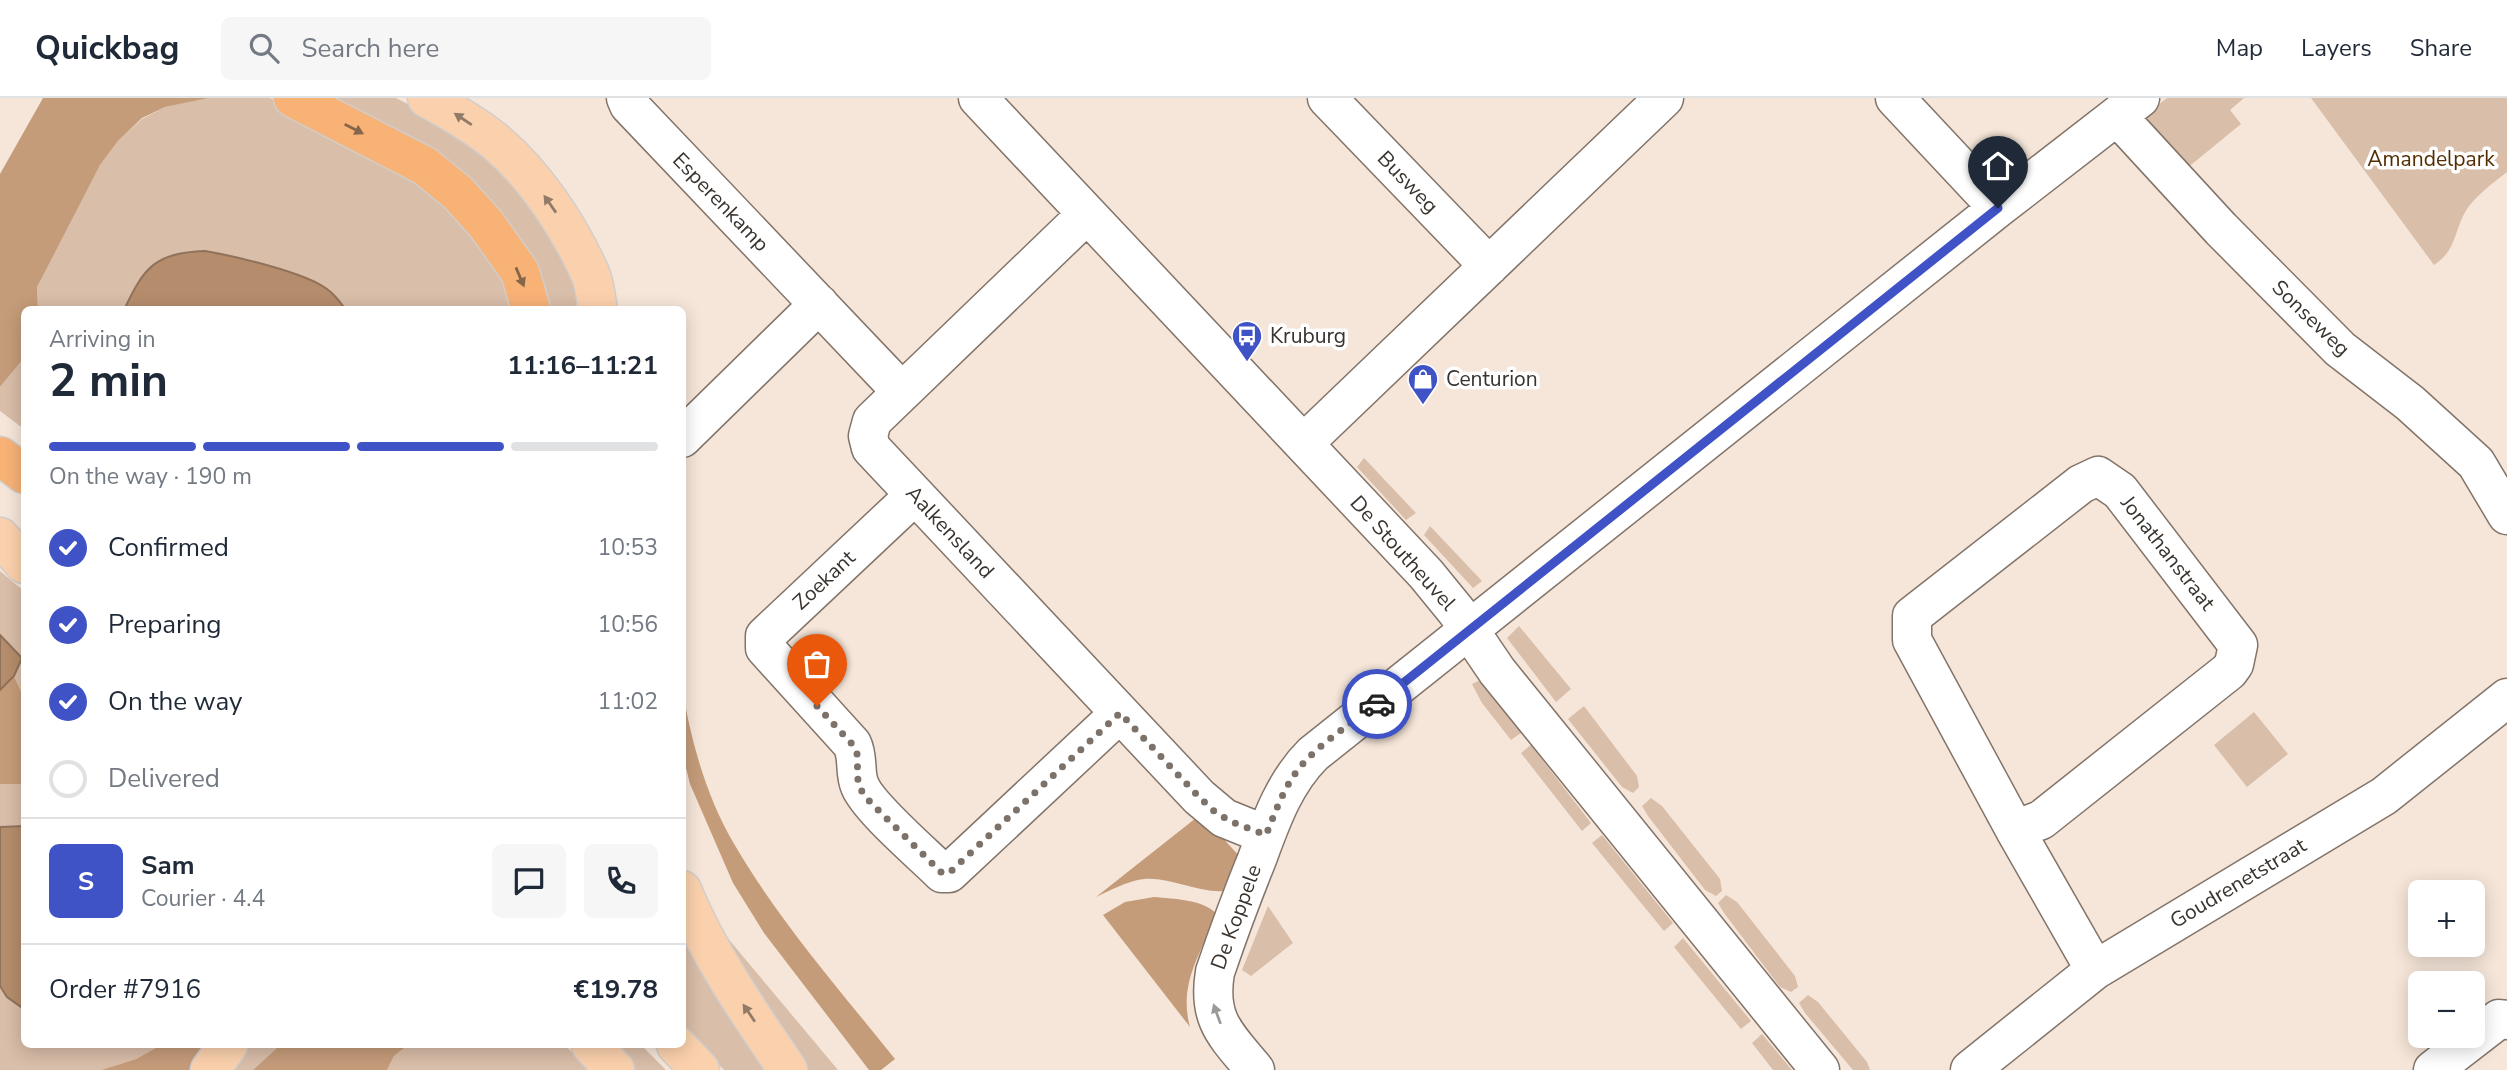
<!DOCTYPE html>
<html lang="en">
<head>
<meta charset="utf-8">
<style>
	:root { --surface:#fff; --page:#f6f6f7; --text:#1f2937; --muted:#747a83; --line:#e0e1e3; --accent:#3f52c6 }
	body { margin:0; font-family:"Nunito Sans",sans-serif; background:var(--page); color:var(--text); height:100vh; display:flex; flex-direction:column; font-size:26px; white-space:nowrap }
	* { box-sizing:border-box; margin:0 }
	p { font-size:23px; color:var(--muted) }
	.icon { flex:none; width:38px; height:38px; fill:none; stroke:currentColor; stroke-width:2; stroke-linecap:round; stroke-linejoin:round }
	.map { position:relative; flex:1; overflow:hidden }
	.sheet { position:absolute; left:21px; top:208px; width:665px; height:742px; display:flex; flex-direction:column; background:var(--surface); border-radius:10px; box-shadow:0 4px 18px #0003 }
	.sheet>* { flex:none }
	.buttons { position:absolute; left:2408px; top:782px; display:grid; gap:14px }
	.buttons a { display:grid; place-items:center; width:77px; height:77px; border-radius:10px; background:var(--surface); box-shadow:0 4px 18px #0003; font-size:35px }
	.pin { position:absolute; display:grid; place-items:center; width:60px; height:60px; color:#fff; margin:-72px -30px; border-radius:50% 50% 50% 0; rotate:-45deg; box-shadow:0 0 7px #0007 }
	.pin .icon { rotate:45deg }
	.courier { position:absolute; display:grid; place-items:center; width:70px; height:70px; margin:-35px; border:5px solid #3f52c6; border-radius:50%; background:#fff; color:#222; box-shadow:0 2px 9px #0007 }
	.head em { font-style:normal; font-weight:700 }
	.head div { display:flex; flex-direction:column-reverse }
	.head { display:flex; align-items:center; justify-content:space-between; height:119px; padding:0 28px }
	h1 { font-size:46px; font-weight:700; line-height:52px }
	.bar { display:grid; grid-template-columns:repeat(4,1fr); gap:10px 7px; align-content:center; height:84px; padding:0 28px }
	.bar i { height:9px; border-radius:5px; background:var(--line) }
	.bar .current { background:var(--accent) }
	.bar p { grid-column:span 4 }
	.line { display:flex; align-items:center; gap:18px; padding:0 28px; border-top:2px solid var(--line) }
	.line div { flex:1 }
	.round { display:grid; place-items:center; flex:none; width:74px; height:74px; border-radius:10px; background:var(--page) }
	ol { padding:0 28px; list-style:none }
	li { display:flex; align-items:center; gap:21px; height:77px }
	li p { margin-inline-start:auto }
	li .icon { padding:7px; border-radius:50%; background:var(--accent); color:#fff; stroke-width:4 }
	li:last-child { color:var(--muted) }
	li i { width:38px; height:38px; border:4px solid var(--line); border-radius:50% }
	header { display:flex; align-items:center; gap:42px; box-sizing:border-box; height:98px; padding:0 35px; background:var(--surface); border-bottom:2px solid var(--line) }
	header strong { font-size:33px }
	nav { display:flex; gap:38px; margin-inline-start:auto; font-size:24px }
	.search { width:490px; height:63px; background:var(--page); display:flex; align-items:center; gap:18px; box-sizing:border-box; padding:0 24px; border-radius:10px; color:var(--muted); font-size:26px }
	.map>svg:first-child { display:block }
	.green { fill:#d9bea9 }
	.forest { fill:#c59c7a }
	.water { fill:#b58d6c; stroke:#90725a; stroke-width:2 }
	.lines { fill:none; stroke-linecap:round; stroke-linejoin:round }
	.minor-casing { stroke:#837469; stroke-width:41 }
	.major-casing { stroke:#d0cecd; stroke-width:41 }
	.highway-casing { stroke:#d0cecd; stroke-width:41 }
	.minor { stroke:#fff; stroke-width:38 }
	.major { stroke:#fbd1ad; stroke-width:38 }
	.highway { stroke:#f8b276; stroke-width:38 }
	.oneway { fill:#917b68 }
	.oneway2 { fill:#86664b }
	.oneway3 { fill:#9c9a97 }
	.done { stroke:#7c726a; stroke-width:7; stroke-dasharray:0 12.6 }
	.route { stroke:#3f52c6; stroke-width:9 }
	.labels { text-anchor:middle; stroke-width:7; stroke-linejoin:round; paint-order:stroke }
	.park-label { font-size:21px; fill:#542d01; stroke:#fff }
	.street-label { font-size:21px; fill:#3a342f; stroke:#fff }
	.poi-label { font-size:21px; fill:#3a342f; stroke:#fff; text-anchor:start }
</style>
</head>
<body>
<header>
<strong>Quickbag</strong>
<div class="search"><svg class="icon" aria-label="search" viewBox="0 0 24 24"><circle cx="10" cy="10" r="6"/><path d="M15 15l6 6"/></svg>Search here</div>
<nav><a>Map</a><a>Layers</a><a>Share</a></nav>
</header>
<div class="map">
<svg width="2507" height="972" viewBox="0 0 2507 972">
	<rect width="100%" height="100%" fill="#f6e6d9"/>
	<path class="green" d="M205 0H270L340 36 418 81 478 134 519 212H346L328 191H134L124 212H38L37 189 51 158 100 67 118 43 142 21 165 9Z
		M324 0H396L451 28 530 91 579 182 576 212H545L530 168Z
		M2167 0H2244L2230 12 2241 26 2186 71 2140 21Z
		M2311 0H2507V74C2492 86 2473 99 2464 116 2453 138 2456 152 2434 167Z
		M24 260V310L22 320 24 331 0 313V289Z
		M1364 360 1416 415 1406 422 1357 369Z
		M1430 428 1482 483 1473 490 1424 437Z
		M0 473 24 493V600L14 578 22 560 0 537Z
		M1519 528 1571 591 1556 604 1507 540Z
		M1480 582 1521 635 1511 642 1482 605 1472 586Z
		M1584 608 1637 678 1639 689 1633 695 1622 689 1568 621Z
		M2254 614 2288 656 2247 689 2214 647Z
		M1531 647 1591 725 1582 733 1521 655Z
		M0 686H24V728L0 729Z
		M1651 700 1662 708 1720 781 1722 793 1716 798 1705 792 1648 718 1642 708Z
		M1602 737 1673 825 1664 833 1592 745Z
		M1726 797 1737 804 1795 878 1798 889 1791 894 1780 889 1724 815 1718 805Z
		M1268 808 1293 845 1251 878 1242 872Z
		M705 813 838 972H802Z
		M684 826 773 972H724L683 929Z
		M1683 840 1751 923 1741 931 1674 849Z
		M0 888 7 899 24 911V947H161L136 961 101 972H0Z
		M1808 897 1818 904 1867 964 1870 972H1853L1805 915 1799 905Z
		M1762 936 1792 972H1773L1752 945Z
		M243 947H280L253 972H226Z
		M408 947H565L589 972H387L394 958Z
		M612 947H641L666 972H635Z"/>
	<path class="forest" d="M43 0H208L165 9 142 20 118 43 100 67 37 189 38 212H24V260L0 289V76Z
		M14 578 24 600V686H0V592Z
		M682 588C690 640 706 698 733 744 778 822 839 891 895 961L881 972H869L764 835 733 785 690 686 683 658Z
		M1201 716 1241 760 1227 793C1199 796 1172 779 1144 781 1127 783 1111 792 1096 799Z
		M1154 799C1174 801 1202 801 1217 816 1201 855 1178 886 1190 929L1103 817 1125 804Z
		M161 947H214L195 972H101L136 961Z
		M280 947H408L394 958 387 972H253Z"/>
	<path class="water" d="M205 153C234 158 304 174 327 191 334 196 341 205 346 212H124C144 169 155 155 205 153Z
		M0 537 22 560 14 578 0 592Z
		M24 728V911L7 899 0 888V729Z"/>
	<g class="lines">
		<g class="minor-casing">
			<path id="minor" d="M626 0 629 7 902 294
				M978 0 1426 476 1457 514 1497 573 1820 972
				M1327 0 1489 168
				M1895 0 1998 110
				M2117 18 2221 131 2340 251 2410 305 2476 365 2507 417
				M1087 116 872 323 868 338 871 350 1199 699 1224 720 1266 737
				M682 340 819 206
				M1304 345 1664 0
				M915 397 765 538V550L852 646C859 660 854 675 860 688 869 710 923 756 942 775H949L1120 615
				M2015 732 1912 542V518L2081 386 2098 378 2120 393 2238 547 2234 566 2229 573 2041 722 2015 732 2095 872
				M1255 972C1226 937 1207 922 1215 874 1228 836 1242 798 1257 761 1271 723 1284 685 1313 656L1998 110 2140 0
				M1970 972 2095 872 2384 698 2507 600
				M2433 972 2499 921 2507 922"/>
		</g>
		<g class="major-casing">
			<path id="major" d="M427 0C451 13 475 27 496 44 536 78 568 127 590 175 595 186 596 200 598 212
				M0 439 24 466
				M682 792C709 857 749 915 788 972
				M591 947 615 972
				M676 947 700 972
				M210 972 228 947"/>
		</g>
		<g class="highway-casing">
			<path id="highway" d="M293 0 425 68 458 95 486 126 520 174 531 212
				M0 358 24 376"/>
		</g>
		<use href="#minor" class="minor"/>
		<use href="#major" class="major"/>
		<use href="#highway" class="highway"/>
	</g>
	<defs><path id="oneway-solid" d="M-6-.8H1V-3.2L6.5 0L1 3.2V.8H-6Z" transform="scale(1.75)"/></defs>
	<g class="oneway">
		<use href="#oneway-solid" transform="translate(463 21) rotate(-146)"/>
		<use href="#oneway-solid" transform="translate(550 106) rotate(-125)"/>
		<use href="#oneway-solid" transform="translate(749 915) rotate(-124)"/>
	</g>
	<g class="oneway2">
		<use href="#oneway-solid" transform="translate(354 31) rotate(27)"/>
		<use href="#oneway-solid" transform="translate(520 179) rotate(67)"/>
	</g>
	<use class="oneway3" href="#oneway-solid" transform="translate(1217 916) rotate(-110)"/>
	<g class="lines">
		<path class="done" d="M817 608 852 646 857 655 858 684 861 692 870 704 942 775H949L1120 615 1199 699 1215 714 1232 724 1266 737C1273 720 1279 703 1288 687 1306 653 1347 629 1377 606"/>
		<path class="route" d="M1377 606 1998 110"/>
	</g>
	<defs>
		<g id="bus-pin" transform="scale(1.575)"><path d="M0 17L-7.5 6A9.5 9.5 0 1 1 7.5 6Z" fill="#3f52c6" stroke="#fff"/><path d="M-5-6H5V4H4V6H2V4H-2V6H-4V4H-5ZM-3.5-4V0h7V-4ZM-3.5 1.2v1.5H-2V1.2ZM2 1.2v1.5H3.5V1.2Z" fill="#fff"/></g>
		<g id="shop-pin" transform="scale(1.575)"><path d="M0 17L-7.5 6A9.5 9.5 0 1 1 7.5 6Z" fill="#3f52c6" stroke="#fff"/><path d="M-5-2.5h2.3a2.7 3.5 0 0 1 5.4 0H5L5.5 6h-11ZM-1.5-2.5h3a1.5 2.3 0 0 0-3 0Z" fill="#fff"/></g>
	</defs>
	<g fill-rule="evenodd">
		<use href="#bus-pin" x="1247" y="238"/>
		<use href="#shop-pin" x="1423" y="281"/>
	</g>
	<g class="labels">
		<g class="park-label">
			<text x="2431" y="68">Amandelpark</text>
		</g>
		<g class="street-label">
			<text transform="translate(1408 84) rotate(46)" y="7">Busweg</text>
			<text transform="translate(721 104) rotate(46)" y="7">Esperenkamp</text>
			<text transform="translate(2311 220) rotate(44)" y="7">Sonseweg</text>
			<text transform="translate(950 434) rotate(47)" y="7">Aalkensland</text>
			<text transform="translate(1403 455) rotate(48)" y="7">De Stoutheuvel</text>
			<text transform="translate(2168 455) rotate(52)" y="7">Jonathanstraat</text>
			<text transform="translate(824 482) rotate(-43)" y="7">Zoekant</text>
			<text transform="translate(2238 785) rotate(-31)" y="7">Goudrenetstraat</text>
			<text transform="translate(1236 819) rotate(-70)" y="7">De Koppele</text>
		</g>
		<g class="poi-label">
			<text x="1270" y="245">Kruburg</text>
			<text x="1446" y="288">Centurion</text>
		</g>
	</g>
</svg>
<div class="buttons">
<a>+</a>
<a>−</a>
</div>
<div class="pin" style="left:817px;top:608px;background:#ea580c"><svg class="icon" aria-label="bag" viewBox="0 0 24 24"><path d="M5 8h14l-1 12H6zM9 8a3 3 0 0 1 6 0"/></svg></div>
<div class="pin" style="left:1998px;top:110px;background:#1f2937"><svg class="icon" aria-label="home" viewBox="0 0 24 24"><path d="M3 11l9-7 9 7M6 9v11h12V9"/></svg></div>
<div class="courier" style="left:1377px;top:606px"><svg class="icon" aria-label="car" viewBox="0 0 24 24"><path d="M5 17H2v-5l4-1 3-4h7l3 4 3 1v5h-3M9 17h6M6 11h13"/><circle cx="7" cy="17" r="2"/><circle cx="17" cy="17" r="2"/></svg></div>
<section class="sheet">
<div class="head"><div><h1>2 min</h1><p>Arriving in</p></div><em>11:16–11:21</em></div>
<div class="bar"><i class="current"></i><i class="current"></i><i class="current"></i><i></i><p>On the way · 190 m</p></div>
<ol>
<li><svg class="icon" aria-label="check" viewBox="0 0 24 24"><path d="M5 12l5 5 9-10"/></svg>Confirmed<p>10:53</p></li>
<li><svg class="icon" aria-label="check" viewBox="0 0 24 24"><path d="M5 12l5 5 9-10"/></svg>Preparing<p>10:56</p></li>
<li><svg class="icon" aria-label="check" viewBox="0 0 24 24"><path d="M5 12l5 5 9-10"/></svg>On the way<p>11:02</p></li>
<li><i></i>Delivered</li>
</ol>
<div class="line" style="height:126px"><b class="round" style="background:var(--accent);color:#fff">S</b><div><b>Sam</b><p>Courier · 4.4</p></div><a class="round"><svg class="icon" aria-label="chat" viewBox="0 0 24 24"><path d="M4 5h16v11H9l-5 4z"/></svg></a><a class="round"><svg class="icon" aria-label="phone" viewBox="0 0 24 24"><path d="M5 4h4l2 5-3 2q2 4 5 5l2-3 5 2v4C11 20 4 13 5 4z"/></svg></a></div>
<div class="line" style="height:91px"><div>Order #7916</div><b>€19.78</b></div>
</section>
</div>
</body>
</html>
